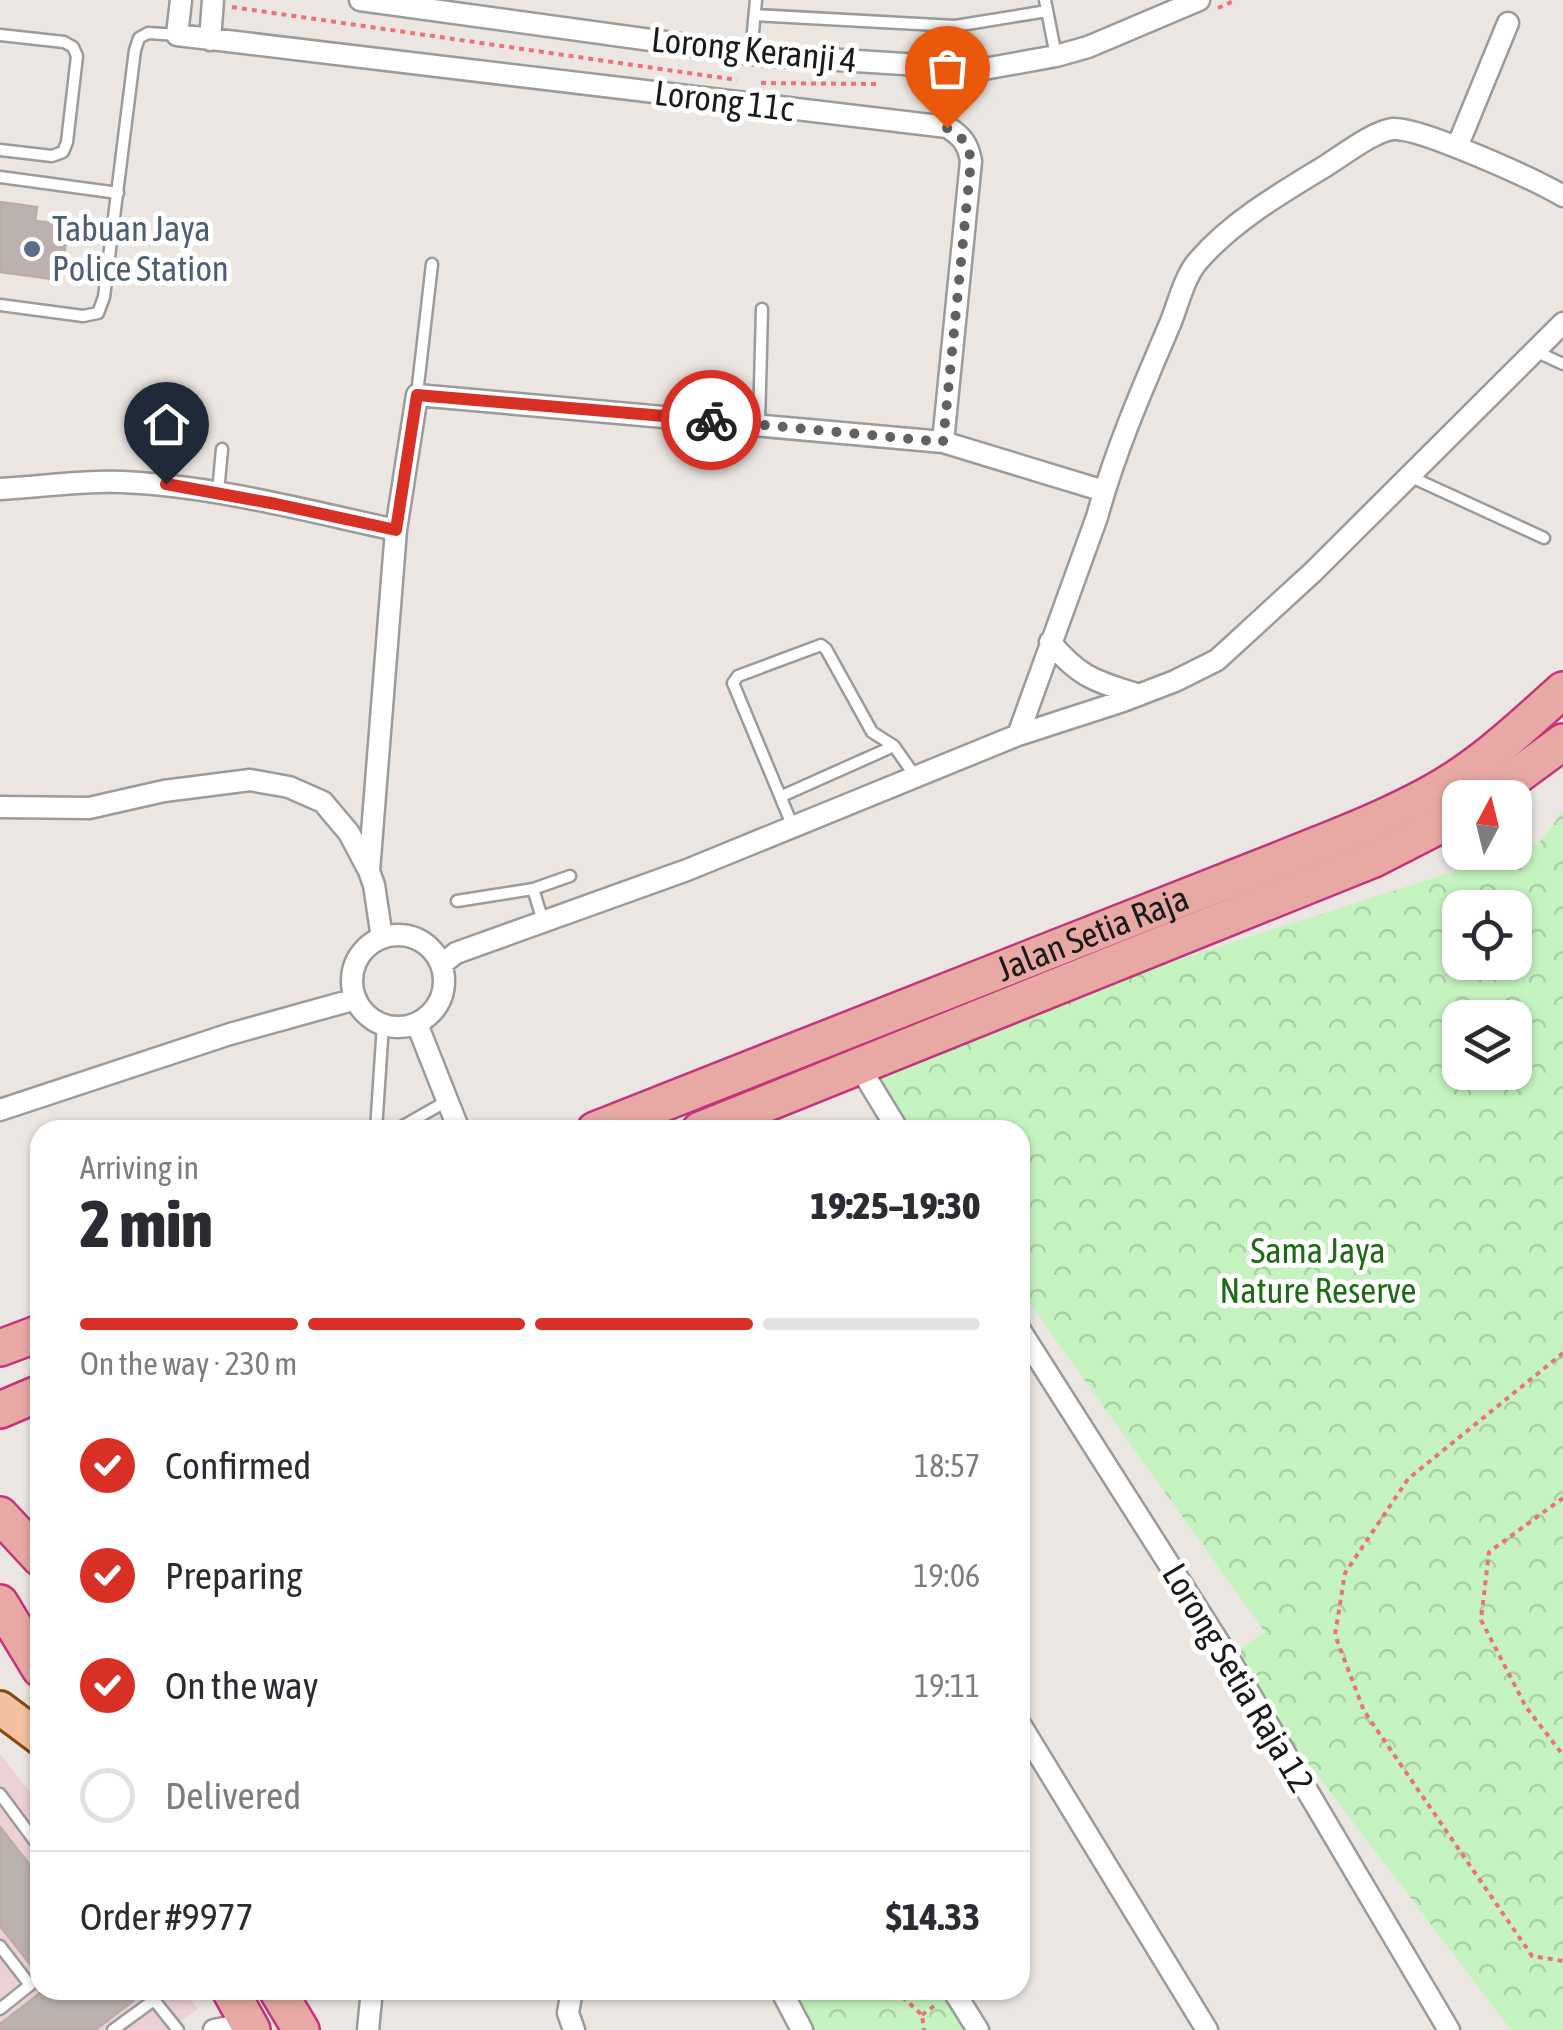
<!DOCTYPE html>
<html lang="en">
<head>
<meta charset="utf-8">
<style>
	:root { --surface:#fff; --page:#f2f2f3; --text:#2b2b33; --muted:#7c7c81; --line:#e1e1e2; --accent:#d93025 }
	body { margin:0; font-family:"Asap Condensed",sans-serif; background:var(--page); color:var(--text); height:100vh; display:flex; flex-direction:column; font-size:38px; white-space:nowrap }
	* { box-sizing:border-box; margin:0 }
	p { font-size:32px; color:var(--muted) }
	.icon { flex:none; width:55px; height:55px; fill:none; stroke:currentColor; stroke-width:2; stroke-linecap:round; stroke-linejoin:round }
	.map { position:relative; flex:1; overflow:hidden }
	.sheet { position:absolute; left:30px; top:1120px; width:1000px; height:880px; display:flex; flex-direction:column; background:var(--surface); border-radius:30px; box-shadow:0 2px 8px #0004 }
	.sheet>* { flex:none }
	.needle { width:65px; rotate:7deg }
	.tools { position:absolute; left:1442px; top:780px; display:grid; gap:20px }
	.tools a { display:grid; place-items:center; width:90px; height:90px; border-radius:20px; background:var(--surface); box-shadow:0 2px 8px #0004; font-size:50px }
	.pin { position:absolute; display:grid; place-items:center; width:85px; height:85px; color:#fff; margin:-102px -42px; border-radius:50% 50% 50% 0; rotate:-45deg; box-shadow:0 0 10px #0007 }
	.pin .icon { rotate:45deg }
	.courier { position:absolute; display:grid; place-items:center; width:100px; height:100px; margin:-50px; border:8px solid #d93025; border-radius:50%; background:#fff; color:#222; box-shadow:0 2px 12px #0007 }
	.head em { font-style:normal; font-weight:800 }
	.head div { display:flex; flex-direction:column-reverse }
	.head { display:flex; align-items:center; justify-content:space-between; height:170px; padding:0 50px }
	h1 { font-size:65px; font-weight:800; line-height:75px }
	.bar { display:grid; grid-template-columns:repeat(4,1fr); gap:15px 10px; align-content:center; height:120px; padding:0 50px }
	.bar i { height:12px; border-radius:8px; background:var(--line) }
	.bar .active { background:var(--accent) }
	.bar p { grid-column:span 4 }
	.line { display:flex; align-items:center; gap:25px; padding:0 50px; border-top:2px solid var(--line) }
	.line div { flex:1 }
	ol { padding:0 50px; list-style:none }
	li { display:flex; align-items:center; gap:30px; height:110px }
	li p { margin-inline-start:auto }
	li .icon { padding:10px; border-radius:50%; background:var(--accent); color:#fff; stroke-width:4 }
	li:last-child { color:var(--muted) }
	li i { width:55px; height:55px; border:5px solid var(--line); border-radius:50% }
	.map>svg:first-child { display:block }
	.commercial { fill:#ebd1d4 }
	.park { fill:url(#park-crowns); fill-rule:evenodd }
	.building { fill:#bbb1ae; stroke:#bbaba5; stroke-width:2.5 }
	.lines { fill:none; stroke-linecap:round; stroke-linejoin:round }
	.service-casing { stroke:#9b9b9b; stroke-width:15 }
	.minor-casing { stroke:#9b9b9b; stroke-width:25 }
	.primary-casing { stroke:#84490d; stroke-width:38 }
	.trunk-casing { stroke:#c4337c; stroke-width:40 }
	.path { stroke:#ec7178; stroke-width:4; stroke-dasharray:5 5; stroke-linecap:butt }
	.service { stroke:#fff; stroke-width:10 }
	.minor { stroke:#fff; stroke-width:20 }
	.primary { stroke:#f2c19f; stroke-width:32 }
	.trunk { stroke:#e8a8a4; stroke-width:35 }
	.done { stroke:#636160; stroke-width:10; stroke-dasharray:0 18 }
	.route { stroke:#d93025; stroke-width:12 }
	.service-dot { fill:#5c6f8a; stroke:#fff; stroke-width:4 }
	.labels { text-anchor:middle; stroke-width:10; stroke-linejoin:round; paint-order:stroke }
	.street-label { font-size:35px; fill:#1a1a1a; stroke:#fff }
	.service-label { font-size:35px; fill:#4e5e75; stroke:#fff; text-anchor:start }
	.park-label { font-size:35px; fill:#1b6c14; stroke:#fff }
</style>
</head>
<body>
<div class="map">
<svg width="1563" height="2030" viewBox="0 0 1563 2030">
	<defs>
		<pattern id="park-crowns" width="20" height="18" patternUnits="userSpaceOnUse" patternTransform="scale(2.5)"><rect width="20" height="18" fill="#c4f3c0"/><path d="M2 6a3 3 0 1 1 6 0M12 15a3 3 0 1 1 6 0" fill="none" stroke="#a8d0a4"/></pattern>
	</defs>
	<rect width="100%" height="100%" fill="#ebe6e1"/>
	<path class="commercial" d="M0 1754 40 1805V1990H183L198 2009 169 2030H0Z"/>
	<path class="park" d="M1563 811V2030H1511L1228 1657 1265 1632 1020 1290V1130H905L859 1066 933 1038 1515 852 1538 844ZM1460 908H1515V962H1460ZM1460 1018H1515V1072H1460Z
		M784 1990H945L970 2030H806Z"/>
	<path class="building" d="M0 202 37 207 35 221 68 225 61 280 0 272Z
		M0 1827 40 1878V1962L33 1968 0 1926Z
		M44 1990H124L133 2001 95 2030H0V2024Z"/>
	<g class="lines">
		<g class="service-casing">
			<path id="service" d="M1045 0 1056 56
				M755 15 955 26 1047 11
				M0 35 64 42 73 47 77 56 67 142 63 152 52 156 0 150
				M751 53 756 0
				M0 177 118 193
				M0 305 83 316 98 313 104 297 135 50 139 38 148 33 177 35
				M1535 351 1563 364
				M417 394 432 264
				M759 424 762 309
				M1409 476 1544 538
				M218 492 222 449
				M782 796 894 746
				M793 827 733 683 738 676 821 645 826 649 872 732 894 746 915 776
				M533 889 543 921
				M457 901 533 889 570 876
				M376 1130 383 1024
				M396 1130 447 1101
				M0 1794 40 1848
				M0 1946 30 1985
				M146 1990 178 2030
				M0 2009 40 1977
				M113 2030 154 2000"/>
		</g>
		<g class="minor-casing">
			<path id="minor" d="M181 0 177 35 947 127C962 136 968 144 971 161L943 442
				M360 0 760 55 984 69 1056 56 1088 47 1199 0
				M210 40 213 0
				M1457 147 1508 23
				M0 489C40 487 83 480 123 482 215 486 307 511 396 530
				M1050 642C1081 679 1096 681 1139 695
				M1018 735 1097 517C1115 451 1143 387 1170 324 1178 305 1184 277 1198 261 1231 223 1276 196 1319 170 1338 159 1373 131 1393 129 1420 127 1536 180 1563 196
				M0 807 89 808 164 791 250 780 289 787 323 802 349 833 368 869
				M352 981a46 46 0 1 1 92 0a46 46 0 1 1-92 0Z
				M382 938 374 885 369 871 396 530 417 395 943 442 1104 491
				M442 964 456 953 687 870 1018 735 1123 701 1175 681 1217 660 1313 572 1563 323
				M417 1024 459 1130
				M859 1066 898 1130
				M0 1110 230 1034 356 999
				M1020 1330 1228 1657 1449 2030
				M1020 1724 1207 2030
				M572 1990 568 2013 574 2030
				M781 1990 802 2030
				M953 1990 978 2030
				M214 2030 249 2023
				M368 2030 372 1990"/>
		</g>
		<g class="primary-casing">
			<path id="primary" d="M0 1708 40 1738"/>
		</g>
		<g class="trunk-casing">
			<g id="trunk">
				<path d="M1487 798 1563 742"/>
				<path id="s1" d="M595 1130 1282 859C1331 839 1383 820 1430 794 1479 768 1522 727 1563 690"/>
				<path d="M700 1130 1374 859 1460 815"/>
				<path d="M0 1348 40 1333"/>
				<path d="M0 1410 40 1393"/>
				<path d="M0 1515 40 1558"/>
				<path d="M0 1603 40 1669"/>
				<path d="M230 1990 252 2030"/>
				<path d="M277 1990 301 2030"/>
			</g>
		</g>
		<path class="path" d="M232 7 737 80
			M1218 8 1236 0
			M761 83 877 84
			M1563 1353 1408 1479 1345 1573 1335 1635 1364 1711 1532 1956 1563 1961
			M1563 1498 1489 1552 1481 1620 1526 1707 1563 1755
			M895 1990 922 2015 924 2030
			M922 2015 938 2003"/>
		<use href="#service" class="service"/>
		<use href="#minor" class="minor"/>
		<use href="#primary" class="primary"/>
		<use href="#trunk" class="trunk"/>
	</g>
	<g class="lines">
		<path class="done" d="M711 420 943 442 971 161C968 143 962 136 947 128"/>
		<path class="route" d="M166 484 276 504 396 530 417 395 711 420"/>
	</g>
	<circle class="service-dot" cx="32" cy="249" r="10"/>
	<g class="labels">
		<g class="street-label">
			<text transform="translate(754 50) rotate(6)" y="12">Lorong Keranji 4</text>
			<text transform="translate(724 101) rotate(7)" y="12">Lorong 11c</text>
			<text dy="12" stroke="none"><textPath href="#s1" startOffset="535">Jalan Setia Raja</textPath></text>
			<text transform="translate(1238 1678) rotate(59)" y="12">Lorong Setia Raja 12</text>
		</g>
		<g class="service-label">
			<text x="52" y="241">Tabuan Jaya<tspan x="52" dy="40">Police Station</tspan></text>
		</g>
		<g class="park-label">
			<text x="1318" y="1263">Sama Jaya<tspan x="1318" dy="40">Nature Reserve</tspan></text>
		</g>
	</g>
</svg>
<div class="tools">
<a><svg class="needle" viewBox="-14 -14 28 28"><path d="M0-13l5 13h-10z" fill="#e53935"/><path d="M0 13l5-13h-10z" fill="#7c7c81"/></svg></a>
<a><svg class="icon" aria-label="locate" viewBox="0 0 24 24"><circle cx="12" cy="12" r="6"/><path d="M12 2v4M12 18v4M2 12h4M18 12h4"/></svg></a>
<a><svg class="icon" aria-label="layers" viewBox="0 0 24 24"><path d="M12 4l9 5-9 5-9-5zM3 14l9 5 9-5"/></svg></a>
</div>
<div class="pin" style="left:947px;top:128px;background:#ea580c"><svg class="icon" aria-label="bag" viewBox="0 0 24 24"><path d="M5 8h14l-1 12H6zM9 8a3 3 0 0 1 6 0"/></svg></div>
<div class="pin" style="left:166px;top:484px;background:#1f2937"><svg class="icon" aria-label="home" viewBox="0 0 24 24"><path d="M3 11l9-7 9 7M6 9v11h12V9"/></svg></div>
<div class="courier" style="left:711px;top:420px"><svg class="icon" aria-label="bike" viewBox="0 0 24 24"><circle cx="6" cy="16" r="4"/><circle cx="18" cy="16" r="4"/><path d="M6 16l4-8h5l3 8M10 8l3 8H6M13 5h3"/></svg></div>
<section class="sheet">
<div class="head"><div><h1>2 min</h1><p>Arriving in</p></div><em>19:25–19:30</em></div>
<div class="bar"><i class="active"></i><i class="active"></i><i class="active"></i><i></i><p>On the way · 230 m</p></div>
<ol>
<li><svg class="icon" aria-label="check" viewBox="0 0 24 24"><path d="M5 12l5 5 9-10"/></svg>Confirmed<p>18:57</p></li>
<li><svg class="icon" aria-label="check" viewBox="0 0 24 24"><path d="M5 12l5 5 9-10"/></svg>Preparing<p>19:06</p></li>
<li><svg class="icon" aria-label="check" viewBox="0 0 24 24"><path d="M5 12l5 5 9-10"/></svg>On the way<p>19:11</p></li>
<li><i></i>Delivered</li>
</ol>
<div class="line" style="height:130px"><div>Order #9977</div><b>$14.33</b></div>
</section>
</div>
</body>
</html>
